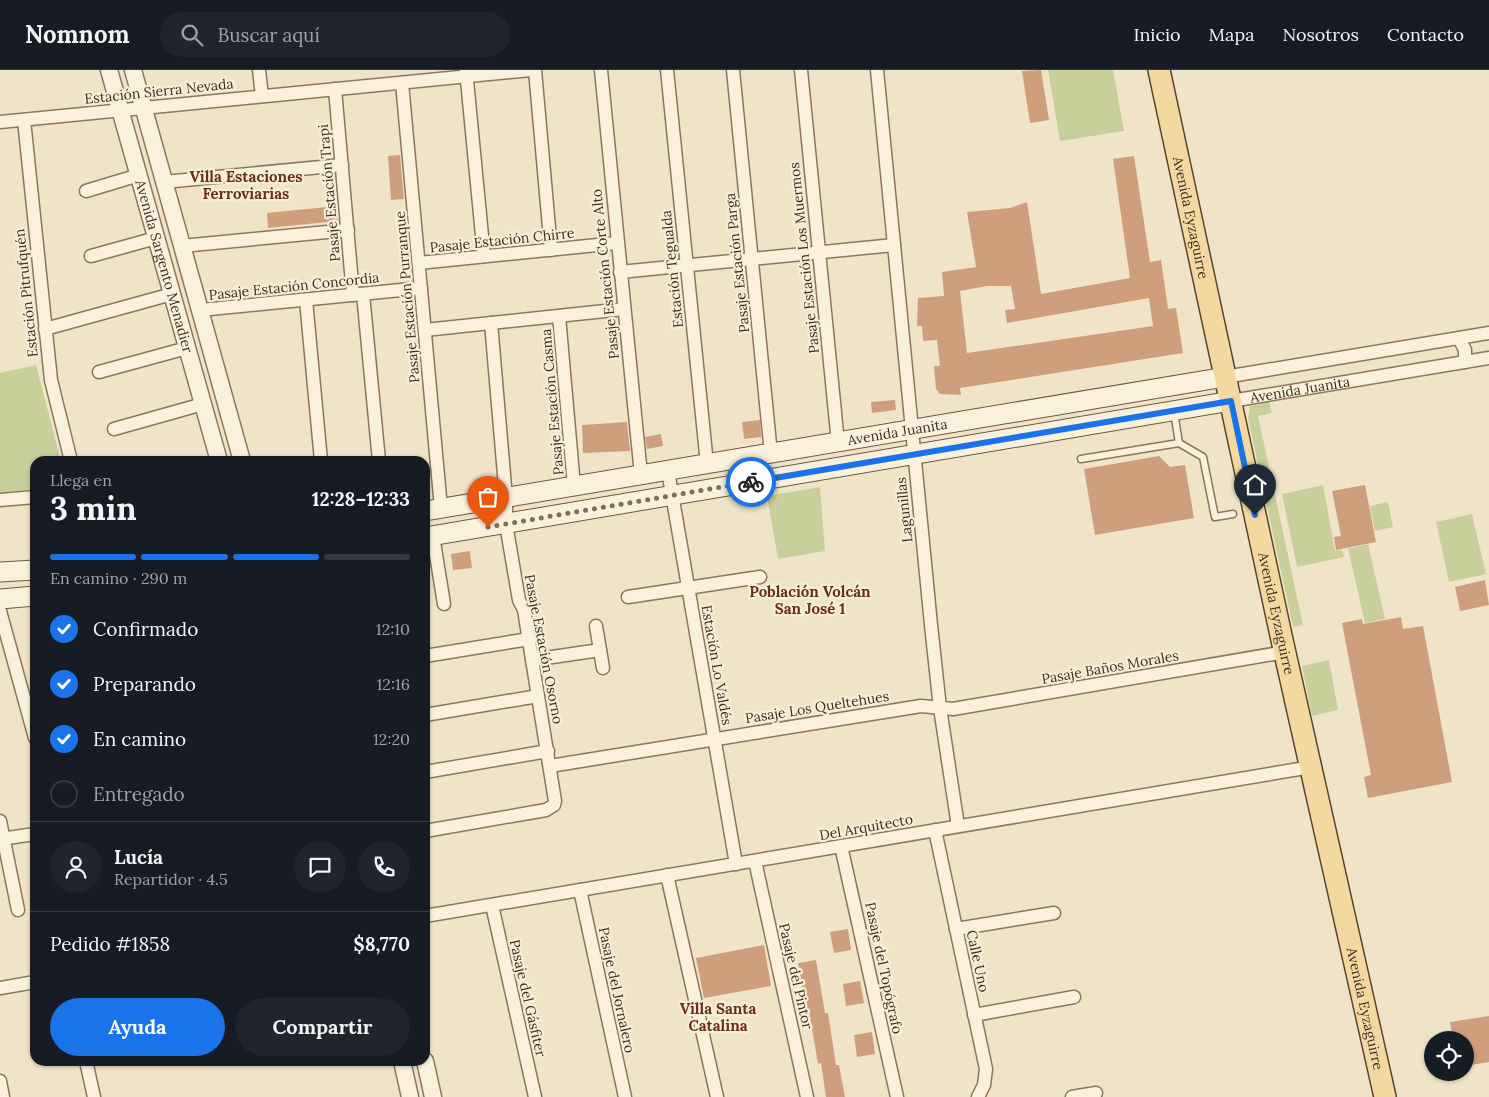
<!DOCTYPE html>
<html lang="es">
<head>
<meta charset="utf-8">
<style>
	:root { --surface:#171b24; --page:#20242c; --text:#f1f3f6; --muted:#9ea1a6; --line:#363941; --accent:#1a73e8 }
	body { margin:0; font-family:Lora,serif; background:var(--page); color:var(--text); height:100vh; display:flex; flex-direction:column; font-size:19px; white-space:nowrap }
	* { box-sizing:border-box; margin:0 }
	p { font-size:16px; color:var(--muted) }
	.icon { flex:none; width:28px; height:28px; fill:none; stroke:currentColor; stroke-width:2; stroke-linecap:round; stroke-linejoin:round }
	.map { position:relative; flex:1; overflow:hidden }
	.sheet { position:absolute; left:30px; top:386px; width:400px; height:610px; display:flex; flex-direction:column; background:var(--surface); border-radius:15px; box-shadow:0 1px 4px #0004 }
	.sheet>* { flex:none }
	.buttons { position:absolute; left:1424px; top:961px; display:grid; gap:10px }
	.buttons a { display:grid; place-items:center; width:50px; height:50px; border-radius:50%; background:var(--surface); box-shadow:0 1px 4px #0004; font-size:25px }
	.pin { position:absolute; display:grid; place-items:center; width:42px; height:42px; color:#fff; margin:-51px -21px; border-radius:50% 50% 50% 0; rotate:-45deg; box-shadow:0 0 5px #0007 }
	.pin .icon { rotate:45deg }
	.courier { position:absolute; display:grid; place-items:center; width:50px; height:50px; margin:-25px; border:4px solid #1a73e8; border-radius:50%; background:#fff; color:#222; box-shadow:0 1px 6px #0007 }
	.overview em { font-style:normal; font-weight:800 }
	.overview div { display:flex; flex-direction:column-reverse }
	.overview { display:flex; align-items:center; justify-content:space-between; height:85px; padding:0 20px }
	h1 { font-size:32px; font-weight:800; line-height:38px }
	.bar { display:grid; grid-template-columns:repeat(4,1fr); gap:8px 5px; align-content:center; height:60px; padding:0 20px }
	.bar i { height:6px; border-radius:4px; background:var(--line) }
	.bar .selected { background:var(--accent) }
	.bar p { grid-column:span 4 }
	.line { display:flex; align-items:center; gap:12px; padding:0 20px; border-top:1px solid var(--line) }
	.line div { flex:1 }
	.round { display:grid; place-items:center; flex:none; width:52px; height:52px; border-radius:26px; background:var(--page) }
	ol { padding:0 20px; list-style:none }
	li { display:flex; align-items:center; gap:15px; height:55px }
	li p { margin-inline-start:auto }
	li .icon { padding:5px; border-radius:50%; background:var(--accent); color:#fff; stroke-width:4 }
	li:last-child { color:var(--muted) }
	li i { width:28px; height:28px; border:2px solid var(--line); border-radius:50% }
	.cta { display:flex; gap:10px; margin-top:auto; padding:10px 20px }
	.cta a { flex:1; height:58px; border-radius:30px; background:var(--accent); color:#fff; font-size:20px; font-weight:800; line-height:58px; text-align:center }
	.cta a+a { background:var(--page); color:var(--text) }
	header { display:flex; align-items:center; gap:30px; box-sizing:border-box; height:70px; padding:0 25px; background:var(--surface); border-bottom:1px solid var(--line) }
	header strong { font-size:24px }
	nav { display:flex; gap:28px; margin-inline-start:auto; font-size:18px }
	.search { width:350px; height:45px; background:var(--page); display:flex; align-items:center; gap:12px; box-sizing:border-box; padding:0 18px; border-radius:28px; color:var(--muted); font-size:19px }
	.map>svg:first-child { display:block }
	.green { fill:#c9cf9b }
	.building { fill:#cf9f7d; fill-rule:evenodd }
	.lines { fill:none; stroke-linecap:round; stroke-linejoin:round }
	.service-casing { stroke:#8d765c; stroke-width:9 }
	.minor-casing { stroke:#8d765c; stroke-width:15 }
	.tertiary-casing { stroke:#8d765c; stroke-width:19 }
	.secondary-casing { stroke:#6f573f; stroke-width:21 }
	.primary-casing { stroke:#5b4430; stroke-width:24 }
	.service { stroke:#faf1dc; stroke-width:6 }
	.minor { stroke:#faf1dc; stroke-width:12 }
	.tertiary { stroke:#faf1dc; stroke-width:16 }
	.secondary { stroke:#faf1dc; stroke-width:19 }
	.primary { stroke:#f3d9a0; stroke-width:21 }
	.done { stroke:#7c6e5b; stroke-width:5; stroke-dasharray:0 9 }
	.route { stroke:#1a73e8; stroke-width:6 }
	.labels { text-anchor:middle; stroke-width:4.5; stroke-linejoin:round; paint-order:stroke }
	.street-label { font-size:14px; fill:#3d2e20; stroke:#f7eed8 }
	.neighbourhood-label { font-size:15px; font-weight:bold; fill:#6b2e1e; stroke:#f7eed8 }
</style>
</head>
<body>
<header>
<strong>Nomnom</strong>
<div class="search"><svg class="icon" aria-label="search" viewBox="0 0 24 24"><circle cx="10" cy="10" r="6"/><path d="M15 15l6 6"/></svg>Buscar aquí</div>
<nav><a>Inicio</a><a>Mapa</a><a>Nosotros</a><a>Contacto</a></nav>
</header>
<div class="map">
<svg width="1489" height="1027" viewBox="0 0 1489 1027">
	<rect width="100%" height="100%" fill="#f0e4c8"/>
	<path class="green" d="M1048 0H1113L1124 61 1060 71Z
		M36 295 61 391H35V419L0 423V303Z
		M1269 332 1272 343 1258 346 1303 555 1293 557 1248 348 1250 336Z
		M1323 415 1335 481 1342 480 1344 487 1297 497 1282 424Z
		M820 417 825 481 778 489 767 426Z
		M1388 432 1393 457 1375 461 1370 436Z
		M1472 444 1486 504 1449 512 1436 452Z
		M1368 474 1385 549 1365 553 1348 479Z
		M1329 590 1338 640 1312 646 1302 596Z"/>
	<path class="building" d="M1041 0 1049 50 1030 53 1022 1Z
		M400 85 404 129 391 130 388 86Z
		M1134 86 1150 192 1161 190 1168 239 1176 238 1183 283 960 318 961 325 940 324 936 319 934 296H940L937 270 923 271 922 256H917L918 228 944 226 942 202 976 197 967 142 1010 138 1027 132 1041 224 1130 208 1113 89ZM987 216H1011L1015 239 1005 240 1007 253 1149 228 1153 256 967 283 960 221Z
		M337 136 338 151 268 158 267 143Z
		M895 330 896 340 872 343 871 332Z
		M760 350 761 367 744 369 742 352Z
		M627 352 630 381 583 383 582 355Z
		M661 364 663 376 647 379 645 367Z
		M1159 386 1170 397 1185 395 1194 448 1095 465 1084 399Z
		M1365 415 1376 472 1336 480 1334 467 1341 466 1332 421Z
		M470 481 472 498 453 500 451 484Z
		M1485 510 1489 535 1460 541 1455 517Z
		M1401 547 1403 559 1423 556 1452 712 1368 728 1364 707 1371 705 1342 553 1362 549 1363 554Z
		M848 859 851 880 834 883 830 862Z
		M764 875 771 916 704 928 696 888Z
		M816 890 825 943H828L836 995H839L845 1027H826L821 993 818 994 809 941H806L798 893Z
		M860 911 864 933 846 936 843 914Z
		M1489 946V992L1465 996V970H1453L1450 952Z
		M872 962 875 984 857 987 854 965Z"/>
	<g class="lines">
		<g class="service-casing">
			<path id="service" d="M1174 342 1179 373 1203 387 1215 447 1233 444
				M1081 389 1179 373"/>
		</g>
		<g class="minor-casing">
			<g id="minor">
				<path d="M259 0 262 26"/>
				<path d="M466 0 484 186"/>
				<path d="M535 0 551 180"/>
				<path d="M601 0 641 405"/>
				<path d="M667 0 707 394"/>
				<path d="M733 0 771 384"/>
				<path d="M801 0 838 373"/>
				<path d="M877 0 931 555 940 638 958 756"/>
				<path d="M402 13 441 438"/>
				<path d="M335 19 353 225"/>
				<path d="M24 50 51 310 71 391"/>
				<path d="M0 52 531 0"/>
				<path d="M164 112 342 95"/>
				<path d="M86 121 139 105"/>
				<path d="M182 176 348 160"/>
				<path d="M91 186 156 168"/>
				<path d="M419 193 617 173"/>
				<path d="M620 202 894 175"/>
				<path d="M363 224 379 391"/>
				<path d="M306 230 321 391"/>
				<path d="M200 240 421 218"/>
				<path d="M559 246 574 416"/>
				<path d="M45 259 172 224"/>
				<path d="M425 260 624 239"/>
				<path d="M1459 268 1465 280V292"/>
				<path d="M99 302 187 278"/>
				<path d="M1225 307 1489 263"/>
				<path id="s1" d="M1231 331 1489 288"/>
				<path d="M114 359 203 334"/>
				<path d="M668 401 736 794"/>
				<path d="M0 430 35 427"/>
				<path d="M433 466 444 534"/>
				<path d="M628 527 760 507"/>
				<path d="M0 541 35 668"/>
				<path d="M596 556 603 598"/>
				<path d="M425 586 529 569"/>
				<path d="M532 590 600 580"/>
				<path d="M425 645 538 626"/>
				<path d="M550 696 921 636 953 639 1285 582"/>
				<path d="M425 702 548 681"/>
				<path d="M0 751 18 840"/>
				<path d="M935 760 986 999 984 1015 978 1027"/>
				<path d="M425 761 546 740 554 735 555 731 524 540 519 530 506 454V428L491 253"/>
				<path d="M0 769 35 764"/>
				<path d="M841 776 897 1027"/>
				<path d="M755 791 807 1027"/>
				<path d="M667 805 717 1027"/>
				<path d="M580 820 625 1027"/>
				<path d="M492 835 535 1027"/>
				<path d="M425 846 1311 697"/>
				<path d="M956 859 1054 843"/>
				<path d="M0 918 35 912"/>
				<path d="M974 945 1074 927"/>
				<path d="M86 991 94 1027"/>
				<path d="M0 1011 3 1027"/>
				<path d="M1072 1027 1096 1023"/>
			</g>
		</g>
		<g class="tertiary-casing">
			<g id="tertiary">
				<path id="s2" d="M109 0 219 391"/>
				<path d="M133 0 242 391"/>
				<path d="M402 991 410 1027"/>
				<path d="M425 991 433 1027"/>
			</g>
		</g>
		<g class="secondary-casing">
			<g id="secondary">
				<path id="s3" d="M425 441 1225 307"/>
				<path d="M425 467 1231 331"/>
				<path d="M0 502 35 500"/>
				<path d="M0 529 35 526"/>
			</g>
		</g>
		<g class="primary-casing">
			<g id="primary">
				<path id="s4" d="M1159 0 1282 570 1385 1027"/>
			</g>
		</g>
		<use href="#service" class="service"/>
		<use href="#minor" class="minor"/>
		<use href="#tertiary" class="tertiary"/>
		<use href="#secondary" class="secondary"/>
		<use href="#primary" class="primary"/>
	</g>
	<g class="lines">
		<path class="done" d="M488 457 751 412"/>
		<path class="route" d="M751 412 1231 331 1255 445"/>
	</g>
	<g class="labels">
		<g class="street-label">
			<text transform="translate(159 21) rotate(-6)" y="5">Estación Sierra Nevada</text>
			<text transform="translate(329 123) rotate(-95)" y="5">Pasaje Estación Trapi</text>
			<text dy="5" stroke="none"><textPath href="#s4" startOffset="151">Avenida Eyzaguirre</textPath></text>
			<text transform="translate(502 170) rotate(-6)" y="5">Pasaje Estación Chirre</text>
			<text transform="translate(804 188) rotate(-96)" y="5">Pasaje Estación Los Muermos</text>
			<text transform="translate(737 193) rotate(-96)" y="5">Pasaje Estación Parga</text>
			<text dy="5" stroke="none"><textPath href="#s2" startOffset="204">Avenida Sargento Menadier</textPath></text>
			<text transform="translate(672 199) rotate(-96)" y="5">Estación Tegualda</text>
			<text transform="translate(605 204) rotate(-96)" y="5">Pasaje Estación Corte Alto</text>
			<text transform="translate(294 216) rotate(-6)" y="5">Pasaje Estación Concordia</text>
			<text transform="translate(26 223) rotate(-96)" y="5">Estación Pitrufquén</text>
			<text transform="translate(407 227) rotate(-95)" y="5">Pasaje Estación Purranque</text>
			<text dy="5" stroke="none"><textPath href="#s1" startOffset="70">Avenida Juanita</textPath></text>
			<text transform="translate(552 332) rotate(-95)" y="5">Pasaje Estación Casma</text>
			<text dy="5" stroke="none"><textPath href="#s3" startOffset="479">Avenida Juanita</textPath></text>
			<text transform="translate(904 440) rotate(-96)" y="5">Lagunillas</text>
			<text dy="5" stroke="none"><textPath href="#s4" startOffset="556">Avenida Eyzaguirre</textPath></text>
			<text transform="translate(544 579) rotate(79)" y="5">Pasaje Estación Osorno</text>
			<text transform="translate(717 595) rotate(80)" y="5">Estación Lo Valdés</text>
			<text transform="translate(1110 597) rotate(-10)" y="5">Pasaje Baños Morales</text>
			<text transform="translate(817 637) rotate(-9)" y="5">Pasaje Los Queltehues</text>
			<text transform="translate(866 757) rotate(-10)" y="5">Del Arquitecto</text>
			<text transform="translate(978 891) rotate(78)" y="5">Calle Uno</text>
			<text transform="translate(884 898) rotate(78)" y="5">Pasaje del Topógrafo</text>
			<text transform="translate(796 906) rotate(77)" y="5">Pasaje del Pintor</text>
			<text transform="translate(617 920) rotate(78)" y="5">Pasaje del Jornalero</text>
			<text transform="translate(528 928) rotate(77)" y="5">Pasaje del Gásfiter</text>
			<text dy="5" stroke="none"><textPath href="#s4" startOffset="961">Avenida Eyzaguirre</textPath></text>
		</g>
		<g class="neighbourhood-label">
			<text x="246" y="112">Villa Estaciones<tspan x="246" dy="17">Ferroviarias</tspan></text>
			<text x="810" y="527">Población Volcán<tspan x="810" dy="17">San José 1</tspan></text>
			<text x="718" y="944">Villa Santa<tspan x="718" dy="17">Catalina</tspan></text>
		</g>
	</g>
</svg>
<div class="buttons">
<a><svg class="icon" aria-label="locate" viewBox="0 0 24 24"><circle cx="12" cy="12" r="6"/><path d="M12 2v4M12 18v4M2 12h4M18 12h4"/></svg></a>
</div>
<div class="pin" style="left:488px;top:457px;background:#ea580c"><svg class="icon" aria-label="bag" viewBox="0 0 24 24"><path d="M5 8h14l-1 12H6zM9 8a3 3 0 0 1 6 0"/></svg></div>
<div class="pin" style="left:1255px;top:445px;background:#1f2937"><svg class="icon" aria-label="home" viewBox="0 0 24 24"><path d="M3 11l9-7 9 7M6 9v11h12V9"/></svg></div>
<div class="courier" style="left:751px;top:412px"><svg class="icon" aria-label="bike" viewBox="0 0 24 24"><circle cx="6" cy="16" r="4"/><circle cx="18" cy="16" r="4"/><path d="M6 16l4-8h5l3 8M10 8l3 8H6M13 5h3"/></svg></div>
<section class="sheet">
<div class="overview"><div><h1>3 min</h1><p>Llega en</p></div><em>12:28–12:33</em></div>
<div class="bar"><i class="selected"></i><i class="selected"></i><i class="selected"></i><i></i><p>En camino · 290 m</p></div>
<ol>
<li><svg class="icon" aria-label="check" viewBox="0 0 24 24"><path d="M5 12l5 5 9-10"/></svg>Confirmado<p>12:10</p></li>
<li><svg class="icon" aria-label="check" viewBox="0 0 24 24"><path d="M5 12l5 5 9-10"/></svg>Preparando<p>12:16</p></li>
<li><svg class="icon" aria-label="check" viewBox="0 0 24 24"><path d="M5 12l5 5 9-10"/></svg>En camino<p>12:20</p></li>
<li><i></i>Entregado</li>
</ol>
<div class="line" style="height:90px"><a class="round"><svg class="icon" aria-label="person" viewBox="0 0 24 24"><circle cx="12" cy="8" r="4"/><path d="M4 21q1-7 8-7t8 7"/></svg></a><div><b>Lucía</b><p>Repartidor · 4.5</p></div><a class="round"><svg class="icon" aria-label="chat" viewBox="0 0 24 24"><path d="M4 5h16v11H9l-5 4z"/></svg></a><a class="round"><svg class="icon" aria-label="phone" viewBox="0 0 24 24"><path d="M5 4h4l2 5-3 2q2 4 5 5l2-3 5 2v4C11 20 4 13 5 4z"/></svg></a></div>
<div class="line" style="height:65px"><div>Pedido #1858</div><b>$8,770</b></div>
<div class="cta"><a>Ayuda</a><a>Compartir</a></div>
</section>
</div>
</body>
</html>
